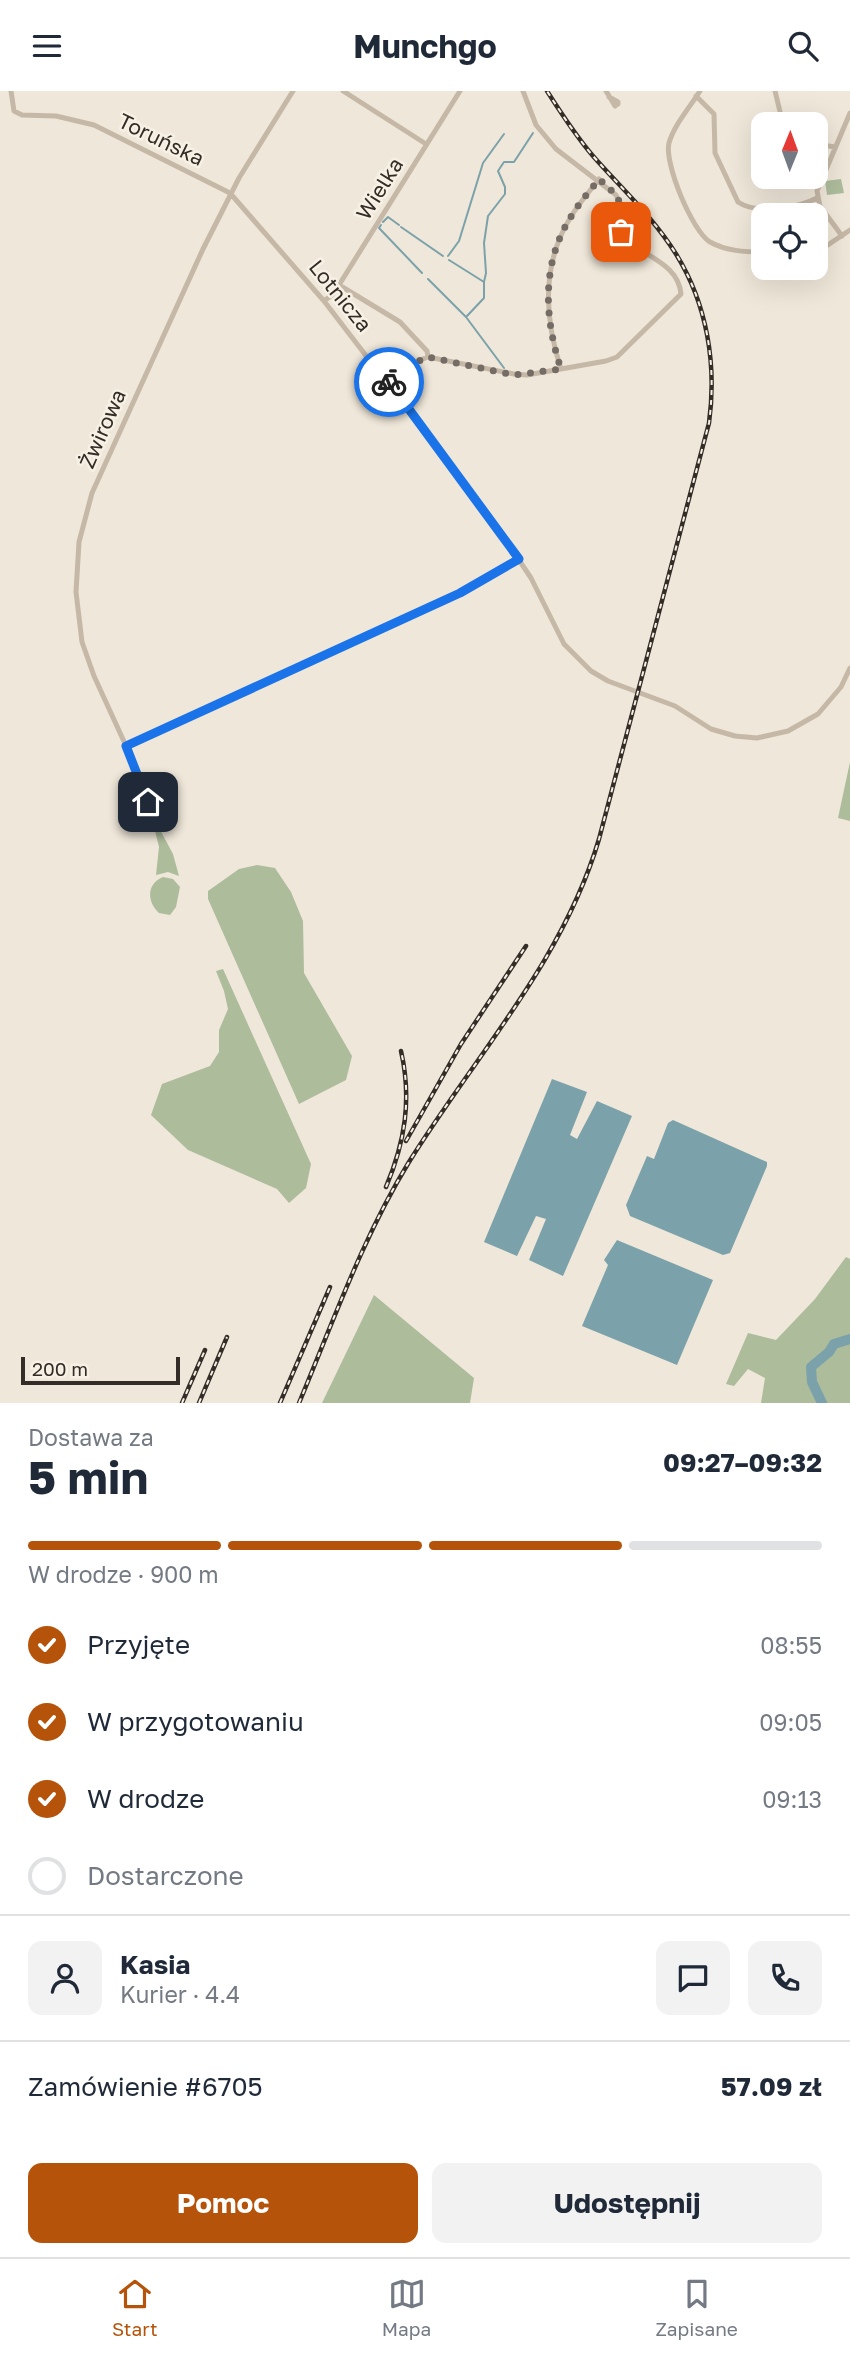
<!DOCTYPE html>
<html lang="pl">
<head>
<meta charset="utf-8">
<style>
	:root { --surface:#fff; --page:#f2f2f3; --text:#1f2937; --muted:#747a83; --line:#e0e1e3; --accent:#b45309 }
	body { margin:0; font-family:"Golos Text",sans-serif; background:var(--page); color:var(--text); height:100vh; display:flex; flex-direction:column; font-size:26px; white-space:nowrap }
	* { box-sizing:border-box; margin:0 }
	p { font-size:23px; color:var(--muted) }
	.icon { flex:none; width:38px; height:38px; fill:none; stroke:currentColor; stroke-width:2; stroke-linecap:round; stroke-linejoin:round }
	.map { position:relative; height:1312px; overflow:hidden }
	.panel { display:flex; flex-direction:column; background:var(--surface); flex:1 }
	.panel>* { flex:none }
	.needle { width:46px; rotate:1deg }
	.buttons { position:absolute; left:751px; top:21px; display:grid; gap:14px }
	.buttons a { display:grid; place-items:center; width:77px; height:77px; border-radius:14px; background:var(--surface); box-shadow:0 7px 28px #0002; font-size:35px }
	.scale { position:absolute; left:21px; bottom:18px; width:159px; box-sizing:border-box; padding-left:7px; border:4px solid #332c27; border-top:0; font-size:19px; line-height:24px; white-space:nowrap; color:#332c27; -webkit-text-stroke:5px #f7f1e5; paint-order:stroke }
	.pin { position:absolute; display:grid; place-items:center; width:60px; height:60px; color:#fff; margin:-30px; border-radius:14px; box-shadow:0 4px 10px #0006 }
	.courier { position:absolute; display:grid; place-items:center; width:70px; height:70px; margin:-35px; border:5px solid #1a73e8; border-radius:50%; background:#fff; color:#222; box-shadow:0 2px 9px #0007 }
	.overview em { font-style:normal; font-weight:700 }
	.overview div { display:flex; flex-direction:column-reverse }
	.overview { display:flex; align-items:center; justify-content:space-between; height:119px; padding:0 28px }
	h1 { font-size:46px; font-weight:700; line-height:52px }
	.bar { display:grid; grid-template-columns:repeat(4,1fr); gap:10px 7px; align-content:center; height:84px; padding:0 28px }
	.bar i { height:9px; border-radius:5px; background:var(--line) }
	.bar .current { background:var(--accent) }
	.bar p { grid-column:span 4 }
	.line { display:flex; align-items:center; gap:18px; padding:0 28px; border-top:2px solid var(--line) }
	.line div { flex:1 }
	.round { display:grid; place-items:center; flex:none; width:74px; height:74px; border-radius:14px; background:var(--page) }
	ol { padding:0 28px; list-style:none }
	li { display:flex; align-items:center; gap:21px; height:77px }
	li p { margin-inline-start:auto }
	li .icon { padding:7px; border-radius:50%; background:var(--accent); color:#fff; stroke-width:4 }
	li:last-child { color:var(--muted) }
	li i { width:38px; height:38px; border:4px solid var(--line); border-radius:50% }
	.action { display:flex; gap:14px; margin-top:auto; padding:14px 28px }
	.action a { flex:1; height:80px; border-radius:14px; background:var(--accent); color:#fff; font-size:28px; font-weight:700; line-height:80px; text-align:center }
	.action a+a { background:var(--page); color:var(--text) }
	header { display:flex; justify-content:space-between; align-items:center; height:91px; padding:0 28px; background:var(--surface); font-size:32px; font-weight:700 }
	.dock { display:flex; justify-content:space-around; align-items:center; height:98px; border-top:2px solid var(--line); background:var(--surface); font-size:19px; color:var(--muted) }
	.dock a { display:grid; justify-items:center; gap:4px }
	.dock .current { color:var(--accent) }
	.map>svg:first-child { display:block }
	.green { fill:#adbc9b }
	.water { fill:#7ba2aa }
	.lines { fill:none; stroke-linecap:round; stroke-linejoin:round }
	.stream { stroke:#7ba2aa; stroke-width:2 }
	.river { stroke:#7ba2aa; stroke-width:10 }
	.minor { stroke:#c6b8a7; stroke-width:5 }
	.rail-casing { stroke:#332c27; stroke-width:4.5 }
	.rail { stroke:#f7f1e5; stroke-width:2; stroke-dasharray:5; stroke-linecap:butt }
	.done { stroke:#756d65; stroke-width:7; stroke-dasharray:0 12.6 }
	.route { stroke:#1a73e8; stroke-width:9 }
	.labels { text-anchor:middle; stroke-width:5; stroke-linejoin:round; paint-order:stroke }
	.street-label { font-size:21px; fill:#332c27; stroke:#f7f1e5 }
</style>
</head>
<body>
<header><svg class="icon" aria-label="menu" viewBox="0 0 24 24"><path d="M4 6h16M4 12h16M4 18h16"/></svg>Munchgo<svg class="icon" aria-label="search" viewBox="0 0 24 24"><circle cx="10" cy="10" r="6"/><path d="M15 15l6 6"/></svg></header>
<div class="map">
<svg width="850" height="1312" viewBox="0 0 850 1312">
	<rect width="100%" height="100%" fill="#efe7d9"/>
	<path class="green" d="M841 88 844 102 827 104 825 90Z
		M850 671V730L838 727Z
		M150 720 173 763 179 785 168 781 156 784 159 756Z
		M257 774 275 777 291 801 303 830 304 882 352 965 346 989 299 1013 208 808V800L239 778Z
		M163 786 173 788 180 796 176 816 170 824 159 822C147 811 146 793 163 786Z
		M223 878 311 1073 306 1097 289 1112 277 1098 188 1059 151 1024 162 993 210 975 219 961V939L228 918 224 900 216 880Z
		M846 1166 850 1168V1312H761L765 1287 748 1278 734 1295 726 1293 748 1242 776 1249 815 1208Z
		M374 1204 474 1287 470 1312H322Z"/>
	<path class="water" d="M552 988 587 1001 570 1044 577 1048 597 1010 632 1025 563 1185 529 1169 546 1128 536 1125 517 1165 484 1151Z
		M673 1029 767 1071V1075L730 1162 723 1164 630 1125 626 1114 647 1065 654 1068 668 1032Z
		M617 1149 713 1189 677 1274 582 1235 608 1174 604 1169Z"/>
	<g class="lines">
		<path class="stream" d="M383 131 388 126 399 134
			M381 134 379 137 422 182
			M401 136 443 165
			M448 165 459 150 483 72 504 43
			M449 169 484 191V207L467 225
			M428 188 466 226 504 277
			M484 191 486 182 484 152 488 125 505 103V96L498 80 504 71H514L533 42"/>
		<path class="river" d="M822 1312 812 1291 811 1276 829 1261 834 1253 850 1248"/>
		<path class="minor" d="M11 0 14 20 22 24 56 25 94 34 230 102 324 210 493 430 531 487 564 553 591 580 608 590 675 615 711 638 735 645 757 647 788 640 818 623 841 596 850 577
			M343 0 426 53
			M606 0C609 5 612 10 615 15L618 13V11L609 6
			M700 0C690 16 674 34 669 52 664 72 692 140 710 151 726 160 745 161 763 161
			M775 0 783 33
			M696 5 714 23 715 62 738 111C757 124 798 117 817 107
			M816 53 835 56
			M842 145 820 115 817 100 850 22
			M816 162 850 139
			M339 194 400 231 427 260 428 266
			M324 210 332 204 339 194 460 0
			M561 278C544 226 541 172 572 124 580 111 590 100 599 88
			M389 292 410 273 428 266 514 283 527 284 606 270 617 266 681 203C678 171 641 165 622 144V117L616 104 556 58 536 34 523 0
			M126 655 460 502 519 468
			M148 711 132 668 94 585 82 551 76 501 79 451 92 402 203 158 239 87 293 0"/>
		<g class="rail-casing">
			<path id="rail" d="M406 1050 461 953 526 855
				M386 1096C405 1051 412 1008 401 960
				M182 1312 205 1259
				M199 1312 227 1246
				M280 1312 330 1196
				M299 1312C333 1231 363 1146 409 1071 475 965 563 870 599 748L709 332C717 273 707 213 676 163 653 126 621 97 593 65 576 45 561 22 547 0"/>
		</g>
		<use href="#rail" class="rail"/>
	</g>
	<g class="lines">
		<path class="done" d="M389 291 410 274 428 266 514 284 561 278C544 226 541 172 572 124 580 111 590 100 599 88 625 111 620 109 621 141"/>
		<path class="route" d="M148 711 126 655 460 502 519 468 389 291"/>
	</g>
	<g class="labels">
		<g class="street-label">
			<text transform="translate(161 49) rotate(26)" y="7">Toruńska</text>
			<text transform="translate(380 98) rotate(-58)" y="7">Wielka</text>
			<text transform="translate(340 205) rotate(51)" y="7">Lotnicza</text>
			<text transform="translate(103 338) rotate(-66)" y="7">Żwirowa</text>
		</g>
	</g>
</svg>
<div class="buttons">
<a><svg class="needle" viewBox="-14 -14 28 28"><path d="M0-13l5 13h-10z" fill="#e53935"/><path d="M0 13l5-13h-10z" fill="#747a83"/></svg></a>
<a><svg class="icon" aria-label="locate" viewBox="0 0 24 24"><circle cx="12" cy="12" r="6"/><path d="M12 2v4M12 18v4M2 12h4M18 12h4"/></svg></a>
</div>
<div class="scale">200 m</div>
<div class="pin" style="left:621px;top:141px;background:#ea580c"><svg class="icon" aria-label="bag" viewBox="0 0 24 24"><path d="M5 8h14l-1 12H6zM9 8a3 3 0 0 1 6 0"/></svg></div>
<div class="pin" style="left:148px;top:711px;background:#1f2937"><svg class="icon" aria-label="home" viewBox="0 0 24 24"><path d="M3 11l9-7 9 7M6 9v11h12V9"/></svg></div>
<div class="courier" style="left:389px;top:291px"><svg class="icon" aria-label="bike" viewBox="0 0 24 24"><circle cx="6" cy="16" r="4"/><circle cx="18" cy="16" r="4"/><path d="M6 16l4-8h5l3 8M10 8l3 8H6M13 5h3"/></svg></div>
</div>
<section class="panel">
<div class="overview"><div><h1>5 min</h1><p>Dostawa za</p></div><em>09:27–09:32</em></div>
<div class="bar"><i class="current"></i><i class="current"></i><i class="current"></i><i></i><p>W drodze · 900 m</p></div>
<ol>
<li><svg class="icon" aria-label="check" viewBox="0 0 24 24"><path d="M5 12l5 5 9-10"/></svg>Przyjęte<p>08:55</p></li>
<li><svg class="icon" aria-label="check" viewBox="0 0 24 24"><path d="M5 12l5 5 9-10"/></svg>W przygotowaniu<p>09:05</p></li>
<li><svg class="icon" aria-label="check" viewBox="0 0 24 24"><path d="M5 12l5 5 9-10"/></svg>W drodze<p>09:13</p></li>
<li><i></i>Dostarczone</li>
</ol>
<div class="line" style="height:126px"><a class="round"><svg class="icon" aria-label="person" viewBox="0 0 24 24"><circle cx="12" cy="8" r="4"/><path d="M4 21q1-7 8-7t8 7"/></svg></a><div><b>Kasia</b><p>Kurier · 4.4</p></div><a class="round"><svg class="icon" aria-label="chat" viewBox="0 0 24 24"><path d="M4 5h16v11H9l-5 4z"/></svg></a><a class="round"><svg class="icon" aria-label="phone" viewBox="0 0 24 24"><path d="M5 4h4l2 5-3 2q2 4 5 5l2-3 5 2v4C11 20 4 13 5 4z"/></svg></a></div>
<div class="line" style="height:91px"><div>Zamówienie #6705</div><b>57.09 zł</b></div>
<div class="action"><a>Pomoc</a><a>Udostępnij</a></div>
</section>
<nav class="dock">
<a class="current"><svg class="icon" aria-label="home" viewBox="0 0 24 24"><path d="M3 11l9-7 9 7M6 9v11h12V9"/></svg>Start</a>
<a><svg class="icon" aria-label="map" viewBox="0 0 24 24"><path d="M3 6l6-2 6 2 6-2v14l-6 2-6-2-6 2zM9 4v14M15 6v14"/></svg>Mapa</a>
<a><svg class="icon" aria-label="saved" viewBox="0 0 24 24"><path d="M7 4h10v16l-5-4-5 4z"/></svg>Zapisane</a>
</nav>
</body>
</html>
